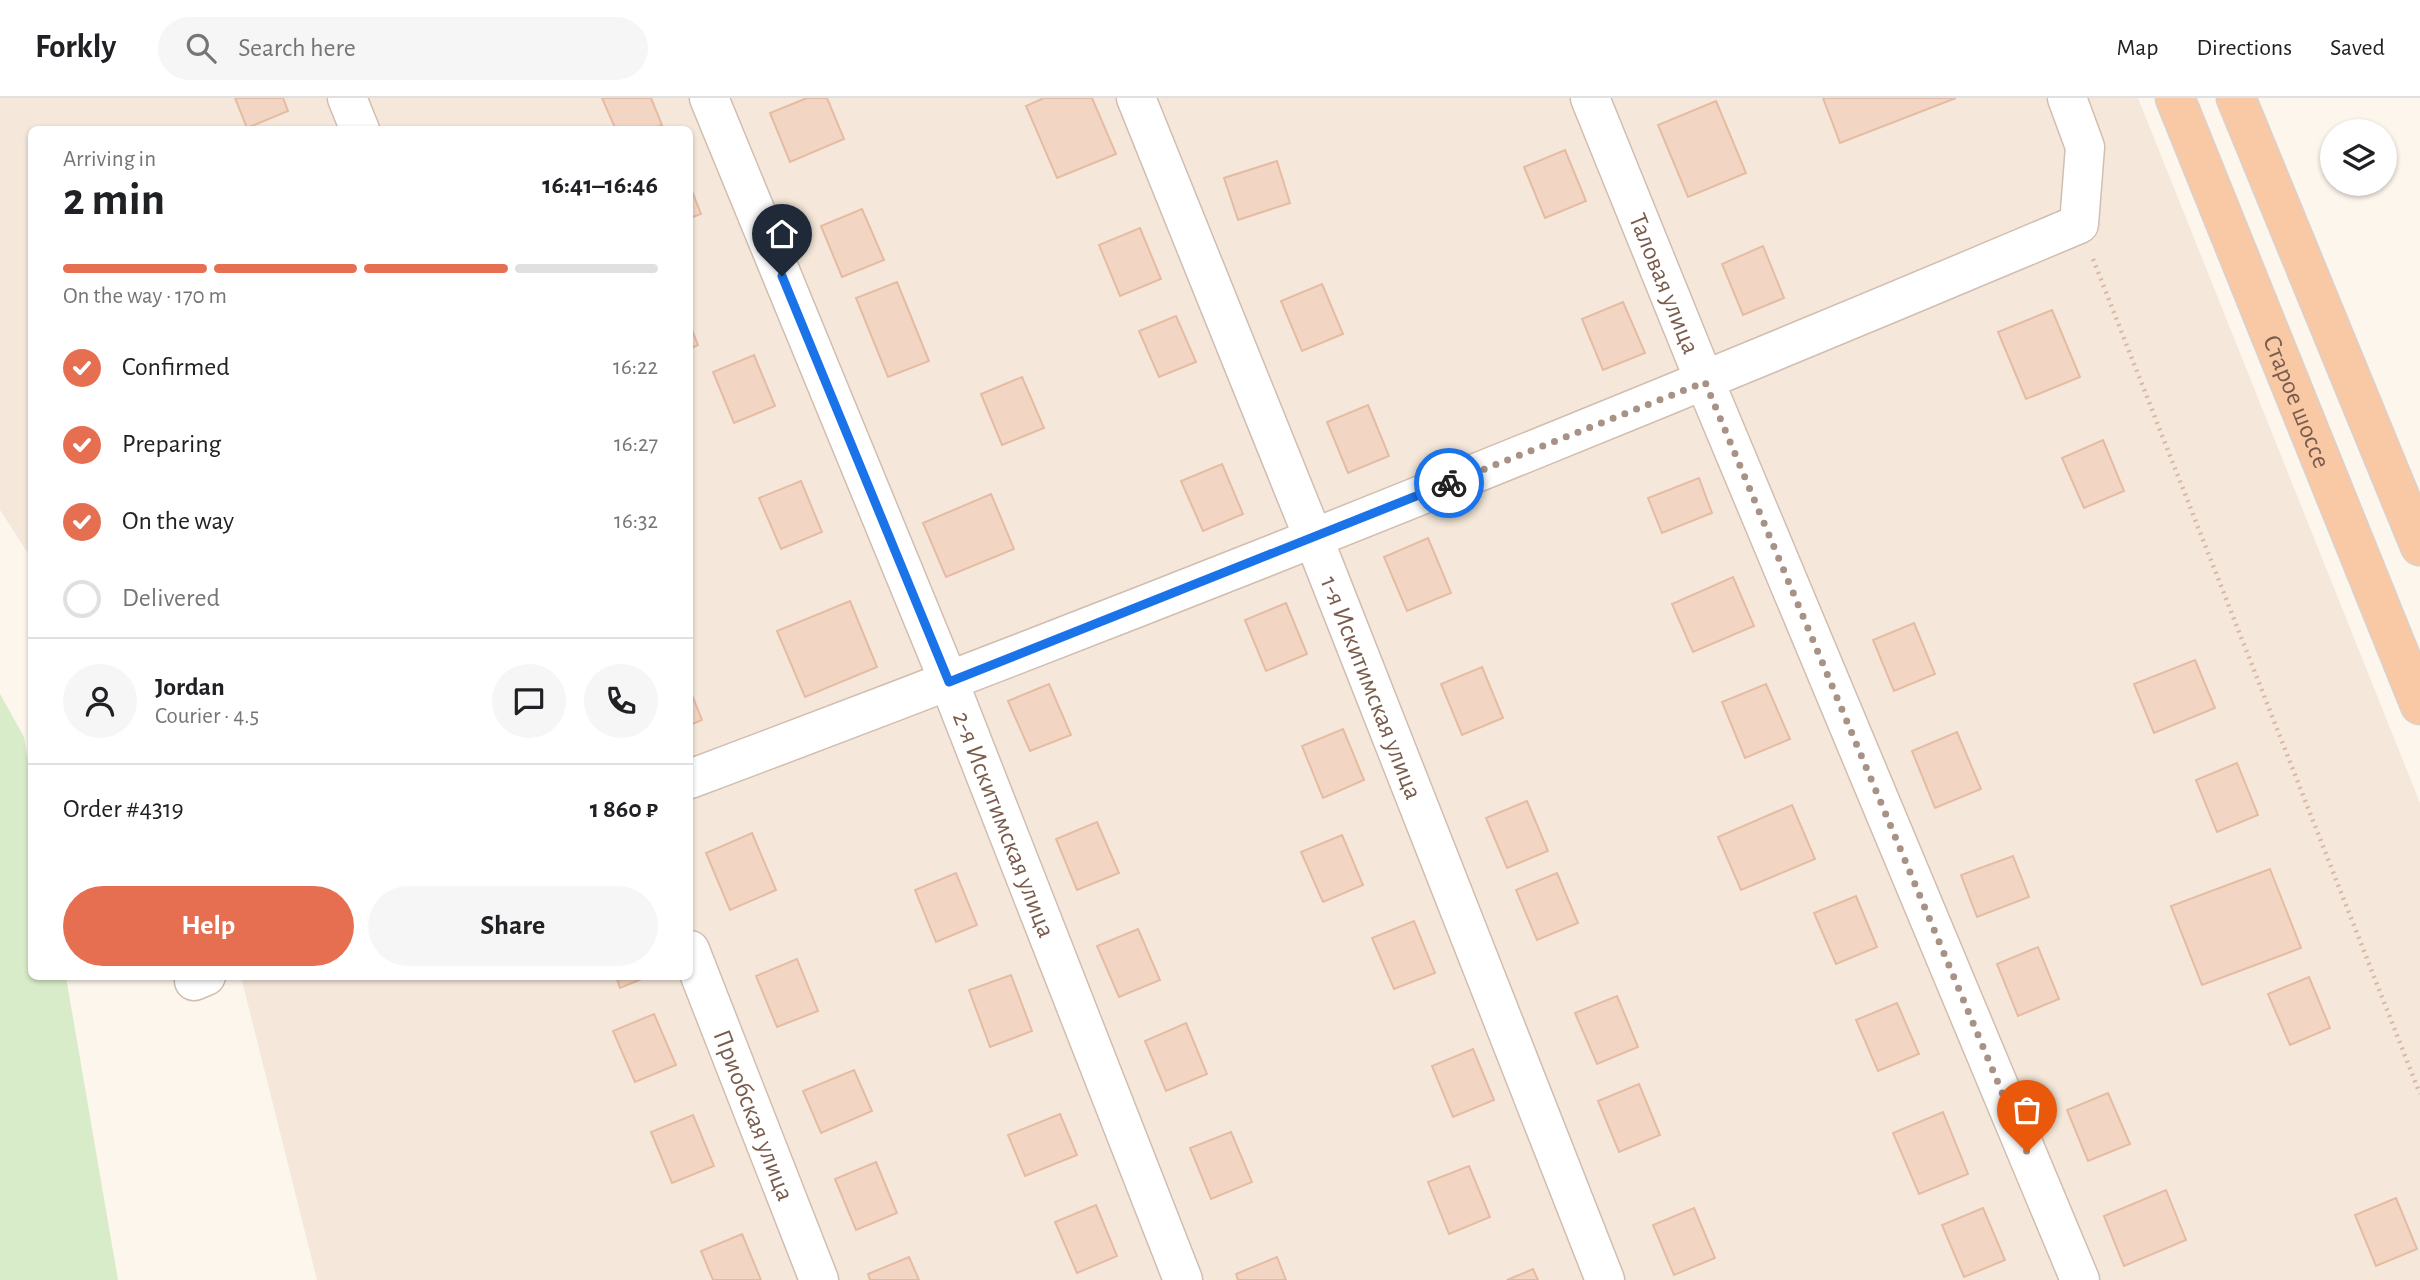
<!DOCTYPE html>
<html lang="en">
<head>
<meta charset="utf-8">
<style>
	:root { --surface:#fff; --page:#f6f6f6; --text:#202124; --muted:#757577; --line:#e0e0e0; --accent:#e76f51 }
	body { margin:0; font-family:"Alegreya Sans",sans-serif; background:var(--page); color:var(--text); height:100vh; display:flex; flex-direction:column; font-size:26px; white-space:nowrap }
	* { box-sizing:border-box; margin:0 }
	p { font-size:23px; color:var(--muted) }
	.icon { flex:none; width:38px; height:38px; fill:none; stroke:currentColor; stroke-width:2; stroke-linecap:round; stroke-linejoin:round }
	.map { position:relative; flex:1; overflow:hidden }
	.drawer { position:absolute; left:28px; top:28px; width:665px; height:854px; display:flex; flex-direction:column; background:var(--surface); border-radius:10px; box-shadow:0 2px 5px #0004 }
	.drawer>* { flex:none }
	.buttons { position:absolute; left:2320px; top:21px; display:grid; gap:14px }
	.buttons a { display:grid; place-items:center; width:77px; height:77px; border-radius:50%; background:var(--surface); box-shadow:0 2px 5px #0004; font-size:35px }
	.pin { position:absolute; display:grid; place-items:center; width:60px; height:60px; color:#fff; margin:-72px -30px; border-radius:50% 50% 50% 0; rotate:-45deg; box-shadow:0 0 7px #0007 }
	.pin .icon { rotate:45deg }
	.courier { position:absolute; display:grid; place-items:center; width:70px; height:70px; margin:-35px; border:5px solid #1a73e8; border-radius:50%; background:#fff; color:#222; box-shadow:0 2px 9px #0007 }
	.summary em { font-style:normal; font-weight:700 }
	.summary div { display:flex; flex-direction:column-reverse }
	.summary { display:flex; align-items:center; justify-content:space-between; height:119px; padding:0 35px }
	h1 { font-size:46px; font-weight:700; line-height:52px }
	.bar { display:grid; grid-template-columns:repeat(4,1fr); gap:10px 7px; align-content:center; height:84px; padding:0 35px }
	.bar i { height:9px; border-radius:5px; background:var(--line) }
	.bar .active { background:var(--accent) }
	.bar p { grid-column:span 4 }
	.line { display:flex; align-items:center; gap:18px; padding:0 35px; border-top:2px solid var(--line) }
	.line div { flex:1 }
	.round { display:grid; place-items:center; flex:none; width:74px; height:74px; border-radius:37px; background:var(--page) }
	ol { padding:0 35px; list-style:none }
	li { display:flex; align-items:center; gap:21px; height:77px }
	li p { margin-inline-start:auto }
	li .icon { padding:7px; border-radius:50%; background:var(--accent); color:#fff; stroke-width:4 }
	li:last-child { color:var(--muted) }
	li i { width:38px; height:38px; border:4px solid var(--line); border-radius:50% }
	.action { display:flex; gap:14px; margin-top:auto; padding:14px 35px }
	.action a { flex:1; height:80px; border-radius:42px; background:var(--accent); color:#fff; font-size:28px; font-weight:700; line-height:80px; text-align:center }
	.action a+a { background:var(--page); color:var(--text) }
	header { display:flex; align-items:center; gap:42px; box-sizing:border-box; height:98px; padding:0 35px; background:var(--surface); border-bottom:2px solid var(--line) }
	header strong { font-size:33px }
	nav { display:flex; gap:38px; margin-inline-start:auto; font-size:24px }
	.search { width:490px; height:63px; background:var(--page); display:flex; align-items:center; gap:18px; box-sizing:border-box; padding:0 24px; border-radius:38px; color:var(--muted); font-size:26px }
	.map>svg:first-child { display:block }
	.residential { fill:#f5e8da }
	.green { fill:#d8ecc9 }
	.building { fill:#f3d5c3; stroke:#e6bba3; stroke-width:2 }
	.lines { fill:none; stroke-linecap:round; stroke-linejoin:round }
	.minor-casing { stroke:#d1beb0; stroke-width:41 }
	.trunk-casing { stroke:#dad1cd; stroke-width:41 }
	.path { stroke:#d9b8a5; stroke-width:4.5; stroke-dasharray:2 5; stroke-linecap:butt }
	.minor { stroke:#fff; stroke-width:38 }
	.trunk { stroke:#f9c8a4; stroke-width:38 }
	.done { stroke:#a89285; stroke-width:7; stroke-dasharray:0 12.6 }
	.route { stroke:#1a73e8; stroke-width:9 }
	.labels { text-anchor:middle; stroke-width:5; stroke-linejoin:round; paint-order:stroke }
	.street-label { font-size:26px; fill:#7a5c4d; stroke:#fffaf3 }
</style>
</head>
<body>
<header>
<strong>Forkly</strong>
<div class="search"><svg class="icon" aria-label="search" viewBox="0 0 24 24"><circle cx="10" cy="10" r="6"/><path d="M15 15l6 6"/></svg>Search here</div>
<nav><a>Map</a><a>Directions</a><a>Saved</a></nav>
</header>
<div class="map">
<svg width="2420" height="1182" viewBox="0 0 2420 1182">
	<rect width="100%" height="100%" fill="#fdf6ec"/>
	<path class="residential" d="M0 0H2138L2420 705V1182H317L241 879 690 878V32H32L31 460 0 412Z"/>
	<path class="green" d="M0 596 24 639 31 681 32 878 66 879 118 1182H0Z"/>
	<path class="building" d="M235 0H283L288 13 247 30Z
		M602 0H651L662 27 651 32H616Z
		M807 0H827L844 41 790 64 770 15Z
		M1044 0H1092L1116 56 1057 80 1026 8Z
		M1823 0H1956L1840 45Z
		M1716 3 1746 75 1688 99 1658 27Z
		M1565 52 1586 103 1545 120 1524 69Z
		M1277 63 1290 105 1238 122 1224 80Z
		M690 88 701 116 690 120Z
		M862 111 884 162 842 179 821 128Z
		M1140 130 1161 181 1120 198 1099 147Z
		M1763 148 1784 200 1743 217 1722 166Z
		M897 184 929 263 888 279 856 200Z
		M1322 186 1343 236 1302 253 1281 203Z
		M1623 204 1645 255 1603 272 1582 221Z
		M2052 212 2080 279 2026 301 1998 234Z
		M1176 218 1196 264 1159 279 1139 233Z
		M690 227 698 247 690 251Z
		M754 257 775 308 734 325 713 274Z
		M1022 279 1044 330 1002 347 981 296Z
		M1368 307 1389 358 1348 375 1327 324Z
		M2103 342 2124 393 2084 410 2062 360Z
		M1222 366 1243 416 1203 433 1181 383Z
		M1699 380 1712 415 1662 435 1648 400Z
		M801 383 822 434 781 451 759 400Z
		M991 396 1014 451 946 479 923 425Z
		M1428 440 1451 495 1407 513 1384 459Z
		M1733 479 1754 528 1693 554 1672 506Z
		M850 503 877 569 805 599 777 533Z
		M1286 505 1307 556 1266 573 1245 522Z
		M1914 525 1935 576 1894 593 1873 542Z
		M2195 562 2215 610 2154 635 2134 586Z
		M1482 569 1503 620 1462 637 1441 586Z
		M1049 586 1071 637 1030 653 1008 603Z
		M1766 586 1790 641 1745 660 1722 604Z
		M690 592 702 622 690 627Z
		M1343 631 1364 682 1323 700 1302 648Z
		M1957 634 1981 691 1935 710 1912 653Z
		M2237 665 2258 717 2217 734 2196 682Z
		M1527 703 1548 753 1507 770 1486 720Z
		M1792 707 1815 761 1741 792 1718 739Z
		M1097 724 1119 775 1077 792 1056 741Z
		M752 735 776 792 730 812 706 755Z
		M1342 737 1363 787 1323 804 1301 754Z
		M2013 758 2029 799 1977 819 1961 777Z
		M2270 771 2301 850 2202 887 2171 808Z
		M956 775 977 827 936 844 915 792Z
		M1557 775 1578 825 1537 842 1516 792Z
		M1856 798 1877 849 1836 866 1814 815Z
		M1414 823 1435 875 1394 891 1372 840Z
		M1138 831 1160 882 1119 899 1097 848Z
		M2038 849 2059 901 2018 918 1997 866Z
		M797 861 818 913 777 929 756 878Z
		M1011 877 1032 933 990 949 969 892Z
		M616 878H649L620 890Z
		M2309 879 2330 930 2290 947 2268 896Z
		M1617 898 1638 949 1597 966 1575 915Z
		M1897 905 1919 956 1878 973 1856 922Z
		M654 916 676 967 635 984 613 933Z
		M1186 925 1207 976 1166 993 1145 943Z
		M1473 951 1494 1002 1453 1019 1432 968Z
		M854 972 872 1013 821 1035 803 993Z
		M1639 986 1660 1037 1619 1054 1598 1003Z
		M2108 995 2130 1046 2088 1063 2067 1012Z
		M1943 1014 1968 1076 1919 1096 1893 1035Z
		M1060 1016 1077 1057 1025 1078 1008 1037Z
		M693 1017 714 1068 672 1085 651 1034Z
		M1231 1034 1252 1084 1211 1101 1190 1050Z
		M876 1064 897 1115 856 1132 835 1081Z
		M1469 1068 1490 1119 1449 1136 1428 1084Z
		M2166 1092 2186 1142 2124 1168 2104 1118Z
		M2396 1100 2417 1151 2376 1168 2355 1117Z
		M1096 1107 1117 1158 1077 1175 1055 1124Z
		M1694 1110 1715 1160 1674 1177 1653 1127Z
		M1983 1110 2005 1162 1964 1179 1942 1127Z
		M742 1136 761 1182H713L701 1153Z
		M909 1159 919 1182H870L868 1176Z
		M1277 1159 1286 1182H1238L1236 1176Z
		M1533 1171 1538 1182H1507Z"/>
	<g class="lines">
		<g class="minor-casing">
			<g id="minor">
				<path d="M347 0 360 32"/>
				<path id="s1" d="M709 0 949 584 1183 1182"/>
				<path id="s2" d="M1136 0 1313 439 1605 1182"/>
				<path id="s3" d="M1590 0 1705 284 2080 1182"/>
				<path d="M690 681C1157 506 1620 320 2079 126L2085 49 2067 0"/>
				<path id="s4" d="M690 852 819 1182"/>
				<path d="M194 883 206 878"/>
			</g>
		</g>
		<g class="trunk-casing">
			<g id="trunk">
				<path id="s5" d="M2175 0 2420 607"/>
				<path d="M2236 0 2420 448"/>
			</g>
		</g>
		<path class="path" d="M2093 161 2420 996"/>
		<use href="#minor" class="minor"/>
		<use href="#trunk" class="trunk"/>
	</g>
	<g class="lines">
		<path class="done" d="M1449 385 1705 284 2027 1054"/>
		<path class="route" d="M782 178 949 584 1449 385"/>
	</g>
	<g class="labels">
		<g class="street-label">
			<text dy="9" stroke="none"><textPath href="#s3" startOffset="200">Таловая улица</textPath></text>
			<text dy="9" stroke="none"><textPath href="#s5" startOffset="327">Старое шоссе</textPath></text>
			<text dy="9" stroke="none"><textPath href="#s2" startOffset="635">1-я Искитимская улица</textPath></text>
			<text dy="9" stroke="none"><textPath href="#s1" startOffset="784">2-я Искитимская улица</textPath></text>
			<text dy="9" stroke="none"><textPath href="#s4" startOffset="177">Приобская улица</textPath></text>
		</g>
	</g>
</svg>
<div class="buttons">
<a><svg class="icon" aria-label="layers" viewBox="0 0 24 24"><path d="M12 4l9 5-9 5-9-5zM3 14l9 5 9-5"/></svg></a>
</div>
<div class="pin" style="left:2027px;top:1054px;background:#ea580c"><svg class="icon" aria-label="bag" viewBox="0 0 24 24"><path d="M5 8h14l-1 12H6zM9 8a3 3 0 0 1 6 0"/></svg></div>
<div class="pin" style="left:782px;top:178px;background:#1f2937"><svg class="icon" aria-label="home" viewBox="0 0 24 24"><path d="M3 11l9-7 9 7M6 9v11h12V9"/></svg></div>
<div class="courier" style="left:1449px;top:385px"><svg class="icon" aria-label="bike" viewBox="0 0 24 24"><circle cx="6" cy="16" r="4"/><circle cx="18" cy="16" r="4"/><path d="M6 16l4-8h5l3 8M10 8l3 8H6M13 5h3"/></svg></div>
<section class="drawer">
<div class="summary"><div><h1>2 min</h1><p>Arriving in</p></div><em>16:41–16:46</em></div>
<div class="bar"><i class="active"></i><i class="active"></i><i class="active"></i><i></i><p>On the way · 170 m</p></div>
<ol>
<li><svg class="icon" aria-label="check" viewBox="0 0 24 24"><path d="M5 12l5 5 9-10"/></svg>Confirmed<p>16:22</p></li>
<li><svg class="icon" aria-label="check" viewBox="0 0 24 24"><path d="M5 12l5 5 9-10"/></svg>Preparing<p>16:27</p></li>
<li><svg class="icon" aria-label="check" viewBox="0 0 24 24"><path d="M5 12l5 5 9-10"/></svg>On the way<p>16:32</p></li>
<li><i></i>Delivered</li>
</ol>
<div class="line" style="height:126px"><a class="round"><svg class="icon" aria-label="person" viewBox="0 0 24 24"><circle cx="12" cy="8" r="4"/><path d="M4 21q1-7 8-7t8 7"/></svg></a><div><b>Jordan</b><p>Courier · 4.5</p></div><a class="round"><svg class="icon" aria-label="chat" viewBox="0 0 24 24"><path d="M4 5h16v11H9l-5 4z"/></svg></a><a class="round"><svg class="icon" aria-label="phone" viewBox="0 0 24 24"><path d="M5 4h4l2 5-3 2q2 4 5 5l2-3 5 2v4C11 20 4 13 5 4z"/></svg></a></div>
<div class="line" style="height:91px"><div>Order #4319</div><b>1 860 ₽</b></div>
<div class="action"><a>Help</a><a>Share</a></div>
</section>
</div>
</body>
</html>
